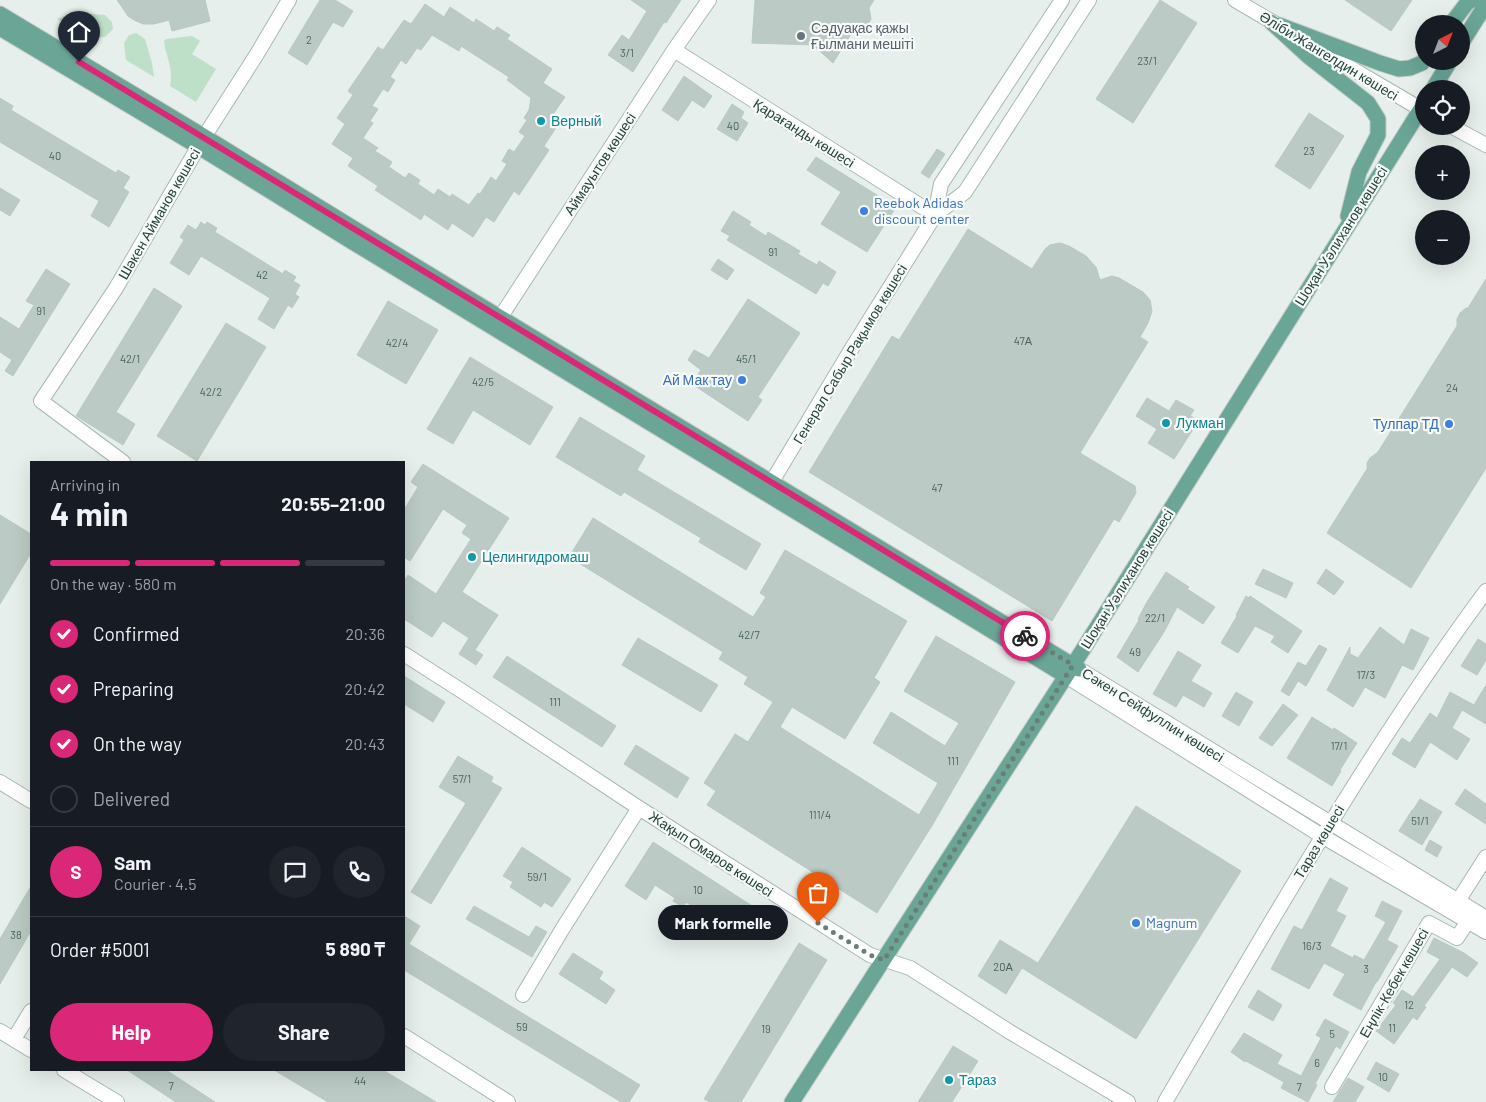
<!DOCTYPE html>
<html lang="en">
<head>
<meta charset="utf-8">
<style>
	:root { --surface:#171b24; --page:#20242c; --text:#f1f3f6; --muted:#9ea1a6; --line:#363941; --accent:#db2777 }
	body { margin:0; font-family:Barlow,sans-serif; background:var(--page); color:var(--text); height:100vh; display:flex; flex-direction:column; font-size:19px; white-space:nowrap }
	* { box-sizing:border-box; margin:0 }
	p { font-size:16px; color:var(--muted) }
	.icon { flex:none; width:28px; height:28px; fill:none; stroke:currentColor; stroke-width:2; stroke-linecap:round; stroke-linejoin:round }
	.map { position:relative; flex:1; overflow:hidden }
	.sheet { position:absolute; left:30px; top:461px; width:375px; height:610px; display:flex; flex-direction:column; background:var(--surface); border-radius:0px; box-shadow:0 5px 20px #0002 }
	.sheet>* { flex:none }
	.needle { width:32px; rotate:42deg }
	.tools { position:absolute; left:1415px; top:15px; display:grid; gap:10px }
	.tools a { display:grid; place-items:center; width:55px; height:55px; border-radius:50%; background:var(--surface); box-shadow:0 5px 20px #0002; font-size:25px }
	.pin { position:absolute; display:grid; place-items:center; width:42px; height:42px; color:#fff; margin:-51px -21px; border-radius:50% 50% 50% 0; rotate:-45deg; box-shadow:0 0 5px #0007 }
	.pin .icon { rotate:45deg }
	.courier { position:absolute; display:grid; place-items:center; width:50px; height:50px; margin:-25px; border:4px solid #db2777; border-radius:50%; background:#fff; color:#222; box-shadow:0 1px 6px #0007 }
	.bubble { position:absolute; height:35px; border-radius:18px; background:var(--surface); box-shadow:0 5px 20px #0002; font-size:16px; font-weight:700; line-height:35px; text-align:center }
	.summary em { font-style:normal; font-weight:700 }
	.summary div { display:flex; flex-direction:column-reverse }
	.summary { display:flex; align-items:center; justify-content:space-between; height:85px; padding:0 20px }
	h1 { font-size:32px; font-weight:700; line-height:38px }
	.bar { display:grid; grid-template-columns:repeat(4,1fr); gap:8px 5px; align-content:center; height:60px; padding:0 20px }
	.bar i { height:6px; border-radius:4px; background:var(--line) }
	.bar .on { background:var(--accent) }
	.bar p { grid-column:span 4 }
	.line { display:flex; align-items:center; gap:12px; padding:0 20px; border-top:1px solid var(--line) }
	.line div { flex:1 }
	.round { display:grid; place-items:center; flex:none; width:52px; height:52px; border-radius:26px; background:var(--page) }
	ol { padding:0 20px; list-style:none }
	li { display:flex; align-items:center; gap:15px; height:55px }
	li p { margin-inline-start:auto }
	li .icon { padding:5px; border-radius:50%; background:var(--accent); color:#fff; stroke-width:4 }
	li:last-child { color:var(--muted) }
	li i { width:28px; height:28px; border:2px solid var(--line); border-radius:50% }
	.primary-button { display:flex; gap:10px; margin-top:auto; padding:10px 20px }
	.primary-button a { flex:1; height:58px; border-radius:30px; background:var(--accent); color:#fff; font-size:20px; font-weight:700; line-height:58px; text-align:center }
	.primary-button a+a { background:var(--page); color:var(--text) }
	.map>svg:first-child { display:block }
	.green { fill:#bfe0c8 }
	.building { fill:#bbcac4; stroke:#b8c9c2; fill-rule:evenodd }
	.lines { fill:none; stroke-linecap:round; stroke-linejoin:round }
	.minor-casing { stroke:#a8b8b2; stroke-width:16 }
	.major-casing { stroke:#c2cac8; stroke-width:17 }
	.minor { stroke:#fff; stroke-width:14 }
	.major { stroke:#6aa596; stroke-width:15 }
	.done { stroke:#687f78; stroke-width:5; stroke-dasharray:0 9 }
	.route { stroke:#db2777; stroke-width:6 }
	.worship-dot { fill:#6b7280; stroke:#f7fbf9; stroke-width:2 }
	.culture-dot { fill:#0f9aa8; stroke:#f7fbf9; stroke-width:2 }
	.shop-dot { fill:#3f7fe0; stroke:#f7fbf9; stroke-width:2 }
	.labels { text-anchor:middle; stroke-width:4.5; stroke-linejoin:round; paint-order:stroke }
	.number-label { font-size:11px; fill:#4a645c }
	.worship-label { font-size:14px; fill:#5b616d; stroke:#f7fbf9; text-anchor:start }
	.street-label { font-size:14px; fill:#24423a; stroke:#f7fbf9 }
	.culture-label { font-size:14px; fill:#0d838f; stroke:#f7fbf9; text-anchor:start }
	.shop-label { font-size:14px; fill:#366cbe; stroke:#f7fbf9; text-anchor:start }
</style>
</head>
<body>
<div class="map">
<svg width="1486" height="1102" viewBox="0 0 1486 1102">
	<rect width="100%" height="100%" fill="#e6efeb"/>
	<path class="green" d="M82 13 105 15 112 22 113 29 105 37C82 39 76 31 57 19L67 15Z
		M136 33 145 39 152 63 154 77 126 60 124 43 129 35Z
		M192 36 200 41 192 54 216 69 196 102 170 86C174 68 166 58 164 41L166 39Z"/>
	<path class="building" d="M117 0H205L210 21 172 31 169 20 154 24H143L134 20 128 16Z
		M320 0H335L353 11 343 27 333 22 307 65 288 53Z
		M631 0H681L666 23 664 22 633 72 608 55 622 35 629 40 647 11Z
		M755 0H874L869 8 871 19 867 26 854 29 833 63 813 45 752 43Z
		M1160 0 1197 23 1133 123 1096 99Z
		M1345 0H1412L1391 31Z
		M425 4 444 17 450 7 474 23 476 19 494 31 497 27 510 35 507 39 552 69 543 83 565 97 551 117 559 123 544 146 549 150 519 195 514 191 494 222 486 217 473 237 452 223 448 230 424 214 421 220 375 190 378 186 348 166 353 158 332 144 345 124 337 118 353 95 348 91 378 47 383 50 404 20 411 24ZM432 35 459 51 461 46 509 77 507 80 531 98 529 110 524 118 527 120 519 132 525 136 514 152 509 149 502 161 507 164 496 181 491 177 480 194 478 193 469 205 452 194 450 197 438 189 434 195 418 184 420 180 409 173 405 178 389 167 392 162 375 151 378 148 363 138 373 123 370 121 378 109 372 106 383 89 388 92 395 80 390 77 401 60 406 64 417 48 421 50Z
		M684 76 712 96 704 108 692 100 678 121 662 110Z
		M0 98 13 106 11 110 116 173 118 170 130 177 123 188 129 192 109 227 91 216 99 201 0 142Z
		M732 104 744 112 741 118 748 123 737 141 717 129Z
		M1309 113 1344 136 1310 189 1275 166Z
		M937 149 945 154 929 178 921 173Z
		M816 157 896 207 867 252 821 224 841 192 807 170Z
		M0 188 20 200 10 216 0 210Z
		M733 211 751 222 749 225 766 236 768 232 800 251 798 254 817 265 819 261 836 272 828 286 823 283 816 294 727 240 730 236 721 231Z
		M201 222 205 225 207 222 217 228 215 232 283 274 285 270 296 277 293 281 300 285 295 294 299 297 292 308 288 305 274 329 258 319 270 298 201 256 189 275 170 263 184 240 180 237 188 225 196 230Z
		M968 229 1032 269 1045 249 1050 245 1060 243 1069 246 1086 256 1096 267 1100 280 1112 276 1119 278 1143 292 1150 300 1152 311 1148 323 1140 337 1148 342 1080 453 1135 486 1136 493 1119 522 1114 519 1052 621 809 472 892 336 899 340Z
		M718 259 734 270 727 280 711 270Z
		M46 269 70 284 13 376 5 371 12 360 0 352V317L19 329 34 305 26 301Z
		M1486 279V468L1411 588 1327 533 1367 469V463L1370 458 1378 452 1457 326V319L1460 313 1466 308H1468Z
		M154 288 182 306 116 412 135 424 123 445 76 416Z
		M748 299 800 333 758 397 762 400 748 421 692 384 701 370 688 360 694 350 709 358Z
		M388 301 438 330 406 384 357 355Z
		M226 323 266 347 197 461 157 436Z
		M470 357 553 407 530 445 473 410 453 444 427 429Z
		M1147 398 1169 411 1176 400 1194 410 1190 416 1199 420 1174 459 1148 443 1157 429 1136 416Z
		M580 417 645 456 637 470 761 544 746 570 699 542 701 538 624 492 621 496 556 457Z
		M423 464 509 518 462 592 498 615 475 650 483 655 476 665 459 654 469 638 443 621 432 637 404 619V581L408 575 436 594 471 539 462 533 467 525 443 509 410 561 404 557V510L418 487 411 482Z
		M0 515 31 534V553L0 604Z
		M593 518 753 617 766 597 760 593 785 550 907 621 874 678 880 682 845 739 792 707 780 727 919 815 938 783 873 743 891 712 945 746 959 723 904 691 936 636 1015 682 933 824 877 913 707 805 716 791 704 783 735 734 748 742 773 702 744 684 748 677 719 659 723 652 569 557Z
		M1263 569 1293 583 1286 598 1255 584Z
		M1326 569 1344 582 1334 595 1317 583Z
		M1166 572 1189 587 1187 589 1215 607 1203 624 1177 607 1164 632 1138 672 1117 657 1139 620 1138 619 1147 602Z
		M1246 596 1249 598 1250 596 1302 631 1288 653 1271 642 1275 636 1255 626 1238 653 1221 643 1237 616 1236 615Z
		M1380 627 1404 645 1411 629 1429 638 1413 670 1402 665 1385 698 1365 687 1353 707 1327 690 1350 647V654L1358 658Z
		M638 638 718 685 701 712 622 665Z
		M1478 639 1486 644V660L1477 675 1461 666Z
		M1319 645 1327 649 1306 686 1298 681 1289 696 1281 691 1298 662 1306 666Z
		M1178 651 1201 665 1191 681 1212 693 1204 707 1183 695 1176 707 1153 694Z
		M507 656 616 726 602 747 493 677Z
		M404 676 445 702 433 722 404 704Z
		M1486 685V724L1462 710 1452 728 1470 739 1457 760 1430 742 1415 768 1392 754 1402 738 1410 743 1430 713 1437 718 1450 692 1474 705Z
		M1236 692 1253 702 1239 726 1222 716Z
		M1283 704 1298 715 1272 746 1259 738Z
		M1312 717 1333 730 1334 728 1357 743 1340 770 1341 771 1332 786 1287 758Z
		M636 745 689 778 677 798 624 764Z
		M458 756 493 777 491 782 502 788 431 904 411 892 466 803 439 787Z
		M1465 789 1486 804V824L1455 804Z
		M1420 799 1442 812 1422 845 1399 831 1412 810H1413Z
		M1136 806 1241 871 1136 1039 1022 968 1006 994 978 976 1000 940 1038 963Z
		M1430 840 1442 847 1437 857 1425 850Z
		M653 842 760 911 744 935 730 926 726 932 714 924 715 921 686 902 683 907 673 901 675 898 655 885 646 900 625 886Z
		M522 847 571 879 552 907 544 902 541 907 510 887 513 882 503 876Z
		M1330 878 1348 888 1336 911 1346 916 1330 946 1353 958 1354 955 1364 960 1386 922 1375 916 1382 901 1402 911 1387 940 1398 946 1377 982H1376L1361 1010 1333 995 1345 974 1324 963 1309 989 1271 969 1294 926 1302 930Z
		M31 886V931L0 984V939Z
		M474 906 529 937 536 926 547 932 532 957 466 919Z
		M404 916 420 926 409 944 640 1085 629 1102H621L404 970Z
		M1434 938 1464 953 1478 963 1467 977 1452 967 1424 1006 1426 1007 1417 1020 1413 1017 1394 1044 1376 1031 1396 1005 1393 1003 1402 990 1413 997 1440 959 1427 952Z
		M799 943 827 960 741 1102H710L704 1099Z
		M573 953 603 972 599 979 615 990 606 1004 559 974Z
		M1258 990 1282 1005 1273 1021 1248 1007Z
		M1325 1019 1349 1032 1340 1049 1336 1046 1315 1084 1317 1085 1308 1102 1281 1088 1284 1082 1246 1061 1245 1062 1231 1052 1244 1033 1282 1055 1277 1064 1301 1076 1321 1038 1316 1035Z
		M953 1046 978 1061 952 1102H918Z
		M1376 1062 1399 1074 1389 1092 1367 1079Z
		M127 1070H166L215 1102H176Z
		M274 1070H383L436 1102H328Z
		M1348 1078 1364 1087 1355 1102H1333Z"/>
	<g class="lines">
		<g class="minor-casing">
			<path id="minor" d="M1235 0 1424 111
				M674 50 935 215
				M1451 126 1486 145
				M935 215 965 192 1089 0
				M494 327 674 50 709 0
				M123 462 41 401 116 288 204 137 257 54 289 0
				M767 490 852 348 935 215 941 184 1062 0
				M404 654 465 693 639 808 870 955 910 968 1010 1032 1128 1102
				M1079 669 1486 918
				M1066 676 1322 836 1486 932
				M0 782 31 801
				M1458 901 1486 857
				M523 995 563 928 639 808
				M0 1031 31 1050
				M404 1036 508 1102
				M14 1039 31 1011
				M64 1070 117 1102
				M1332 1087 1429 923 1457 938 1468 921
				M1165 1102C1267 929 1366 753 1486 591"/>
		</g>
		<g class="major-casing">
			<path id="major" d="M0 14 218 145 366 236 1079 669
				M1271 22 1308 56 1368 103 1378 119V135L1359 172 1348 216
				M1451 24 1467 3 1472 0
				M1279 25 1380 63 1399 69 1410 68 1422 63 1424 60
				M0 28 199 147 351 241 1066 676
				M1461 44 1486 4
				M1433 89 1450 61
				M792 1102 1084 648 1424 104"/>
		</g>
		<use href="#minor" class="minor"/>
		<use href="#major" class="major"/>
	</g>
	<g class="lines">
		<path class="done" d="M818 923 870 955 884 960 1073 665 1025 636"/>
		<path class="route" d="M79 62 1025 636"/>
	</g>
	<circle class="worship-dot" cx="801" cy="36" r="5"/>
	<g class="culture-dot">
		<circle cx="541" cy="121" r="5"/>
		<circle cx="1166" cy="423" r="5"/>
		<circle cx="472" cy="557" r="5"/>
		<circle cx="949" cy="1080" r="5"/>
	</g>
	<g class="shop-dot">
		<circle cx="864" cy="211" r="5"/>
		<circle cx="742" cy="380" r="5"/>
		<circle cx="1449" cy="424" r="5"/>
		<circle cx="1136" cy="923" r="5"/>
	</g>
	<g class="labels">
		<g class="number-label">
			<text x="309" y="44">2</text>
			<text x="627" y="57">3/1</text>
			<text x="1147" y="65">23/1</text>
			<text x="733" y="130">40</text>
			<text x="1309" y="155">23</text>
			<text x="55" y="160">40</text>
			<text x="773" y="256">91</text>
			<text x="262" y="279">42</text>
			<text x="41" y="315">91</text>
			<text x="1023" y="345">47А</text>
			<text x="397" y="347">42/4</text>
			<text x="130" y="363">42/1</text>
			<text x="746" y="363">45/1</text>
			<text x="483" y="386">42/5</text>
			<text x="1452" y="392">24</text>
			<text x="211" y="396">42/2</text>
			<text x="937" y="492">47</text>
			<text x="1155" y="622">22/1</text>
			<text x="749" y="639">42/7</text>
			<text x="1135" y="656">49</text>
			<text x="1366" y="679">17/3</text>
			<text x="555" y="706">111</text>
			<text x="1339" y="750">17/1</text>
			<text x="953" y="765">111</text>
			<text x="462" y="783">57/1</text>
			<text x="820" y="819">111/4</text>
			<text x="1420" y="825">51/1</text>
			<text x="537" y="881">59/1</text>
			<text x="698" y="894">10</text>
			<text x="16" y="939">38</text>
			<text x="1312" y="950">16/3</text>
			<text x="1003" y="971">20А</text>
			<text x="1366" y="973">3</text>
			<text x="1409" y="1009">12</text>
			<text x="522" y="1031">59</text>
			<text x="1392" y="1032">11</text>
			<text x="766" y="1033">19</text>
			<text x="1332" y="1038">5</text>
			<text x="1317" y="1067">6</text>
			<text x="1383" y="1081">10</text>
			<text x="360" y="1085">44</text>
			<text x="171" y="1090">7</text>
			<text x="1299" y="1091">7</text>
		</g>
		<g class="worship-label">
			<text x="811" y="33">Сәдуақас қажы<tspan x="811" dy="16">Ғылмани мешіті</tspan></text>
		</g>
		<g class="street-label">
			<text transform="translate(1329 56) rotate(31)" y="5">Әліби Жангелдин көшесі</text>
			<text transform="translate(804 133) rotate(32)" y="5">Қарағанды көшесі</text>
			<text transform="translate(600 164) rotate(-57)" y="5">Аймауытов көшесі</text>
			<text transform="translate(159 214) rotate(-60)" y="5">Шәкен Айманов көшесі</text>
			<text transform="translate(1341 236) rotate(-58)" y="5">Шоқан Уәлиханов көшесі</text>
			<text transform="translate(850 354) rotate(-59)" y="5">Генерал Сабыр Рақымов көшесі</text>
			<text transform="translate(1127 579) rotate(-58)" y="5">Шоқан Уәлиханов көшесі</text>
			<text transform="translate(1153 715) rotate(32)" y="5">Сәкен Сейфуллин көшесі</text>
			<text transform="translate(1319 842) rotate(-59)" y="5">Тараз көшесі</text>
			<text transform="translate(711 854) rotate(33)" y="5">Жақып Омаров көшесі</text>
			<text transform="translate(1394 983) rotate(-60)" y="5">Еңлік-Кебек көшесі</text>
		</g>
		<g class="culture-label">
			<text x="551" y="126">Верный</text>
			<text x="1176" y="428">Лукман</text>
			<text x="482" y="562">Целингидромаш</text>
			<text x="959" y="1085">Тараз</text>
		</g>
		<g class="shop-label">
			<text x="874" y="208">Reebok Adidas<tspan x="874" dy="16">discount center</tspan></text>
			<text x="732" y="385" text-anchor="end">Ай Мак тау</text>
			<text x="1439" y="429" text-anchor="end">Тулпар ТД</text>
			<text x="1146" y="928">Magnum</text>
		</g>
	</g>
</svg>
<div class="tools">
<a><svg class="needle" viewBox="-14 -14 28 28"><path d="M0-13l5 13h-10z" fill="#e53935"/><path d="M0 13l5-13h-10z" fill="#9ea1a6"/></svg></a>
<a><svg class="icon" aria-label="locate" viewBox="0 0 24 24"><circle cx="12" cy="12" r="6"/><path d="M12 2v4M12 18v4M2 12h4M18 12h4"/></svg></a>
<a>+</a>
<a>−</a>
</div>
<div class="pin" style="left:818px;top:923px;background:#ea580c"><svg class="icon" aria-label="bag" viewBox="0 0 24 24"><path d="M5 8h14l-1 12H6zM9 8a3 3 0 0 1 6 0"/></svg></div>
<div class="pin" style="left:79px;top:62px;background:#1f2937"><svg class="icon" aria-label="home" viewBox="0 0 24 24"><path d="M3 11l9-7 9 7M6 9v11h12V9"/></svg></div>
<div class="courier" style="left:1025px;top:636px"><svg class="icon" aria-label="bike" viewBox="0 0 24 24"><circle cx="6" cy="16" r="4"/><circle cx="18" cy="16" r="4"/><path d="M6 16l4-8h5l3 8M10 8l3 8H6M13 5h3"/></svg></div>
<div class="bubble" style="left:658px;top:905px;width:130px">Mark formelle</div>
<section class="sheet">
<div class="summary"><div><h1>4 min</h1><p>Arriving in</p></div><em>20:55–21:00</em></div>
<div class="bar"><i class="on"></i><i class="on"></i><i class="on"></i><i></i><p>On the way · 580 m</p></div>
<ol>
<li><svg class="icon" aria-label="check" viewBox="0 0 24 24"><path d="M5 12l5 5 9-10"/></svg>Confirmed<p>20:36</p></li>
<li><svg class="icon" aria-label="check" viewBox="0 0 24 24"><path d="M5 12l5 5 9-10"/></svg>Preparing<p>20:42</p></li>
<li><svg class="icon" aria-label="check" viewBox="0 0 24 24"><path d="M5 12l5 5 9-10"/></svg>On the way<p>20:43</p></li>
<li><i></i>Delivered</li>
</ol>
<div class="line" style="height:90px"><b class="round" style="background:var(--accent);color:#fff">S</b><div><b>Sam</b><p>Courier · 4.5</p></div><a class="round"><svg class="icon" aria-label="chat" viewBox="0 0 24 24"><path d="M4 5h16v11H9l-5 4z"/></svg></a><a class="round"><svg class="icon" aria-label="phone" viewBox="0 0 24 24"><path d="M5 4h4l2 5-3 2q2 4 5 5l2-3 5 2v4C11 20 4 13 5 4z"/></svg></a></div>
<div class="line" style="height:65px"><div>Order #5001</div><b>5 890 ₸</b></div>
<div class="primary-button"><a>Help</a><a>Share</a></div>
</section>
</div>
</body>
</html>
